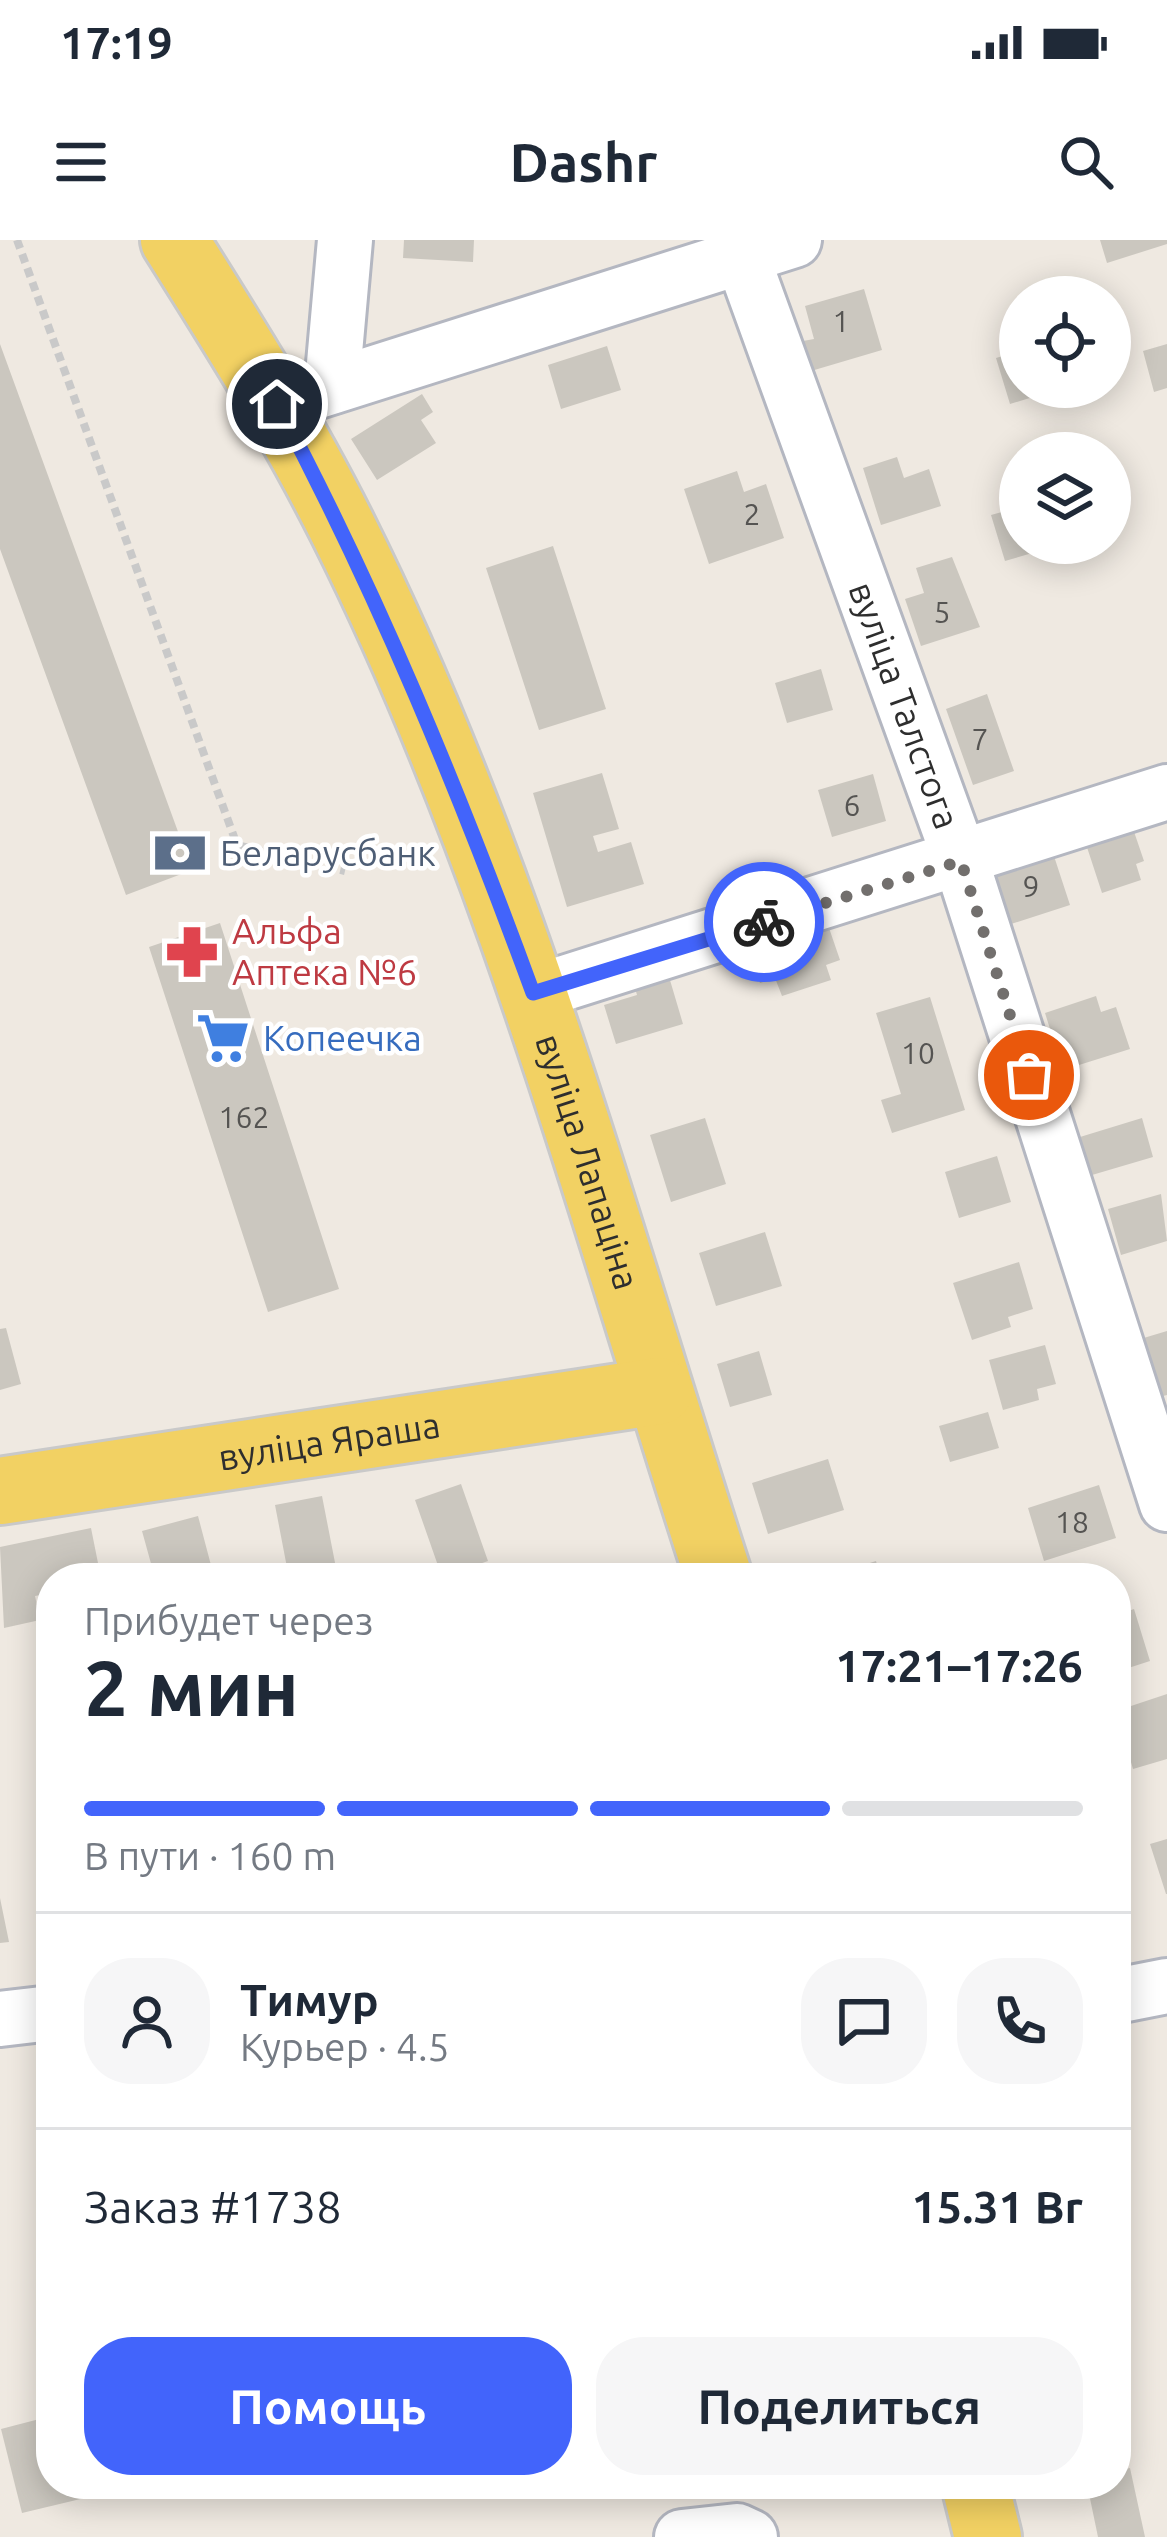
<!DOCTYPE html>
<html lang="ru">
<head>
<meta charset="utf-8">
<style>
	:root { --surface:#fff; --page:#f6f6f7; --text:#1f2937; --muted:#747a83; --line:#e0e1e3; --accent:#4264fb }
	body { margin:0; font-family:Ubuntu,sans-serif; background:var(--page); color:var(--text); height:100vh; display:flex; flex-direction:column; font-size:45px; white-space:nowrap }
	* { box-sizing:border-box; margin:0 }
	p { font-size:39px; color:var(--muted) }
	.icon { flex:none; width:66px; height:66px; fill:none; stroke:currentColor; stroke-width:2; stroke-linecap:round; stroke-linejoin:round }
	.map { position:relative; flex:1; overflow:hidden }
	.side { position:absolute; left:36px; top:1323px; width:1095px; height:936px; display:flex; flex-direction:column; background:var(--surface); border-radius:48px; box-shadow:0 6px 30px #0003 }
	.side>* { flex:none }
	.buttons { position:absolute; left:999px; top:36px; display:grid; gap:24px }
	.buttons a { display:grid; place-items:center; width:132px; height:132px; border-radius:50%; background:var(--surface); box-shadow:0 6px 30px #0003; font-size:60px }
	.pin { position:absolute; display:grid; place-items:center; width:102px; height:102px; color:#fff; margin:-51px; border:6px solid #fff; border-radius:50%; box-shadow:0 3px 12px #0007 }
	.courier { position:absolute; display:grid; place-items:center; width:120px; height:120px; margin:-60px; border:9px solid #4264fb; border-radius:50%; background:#fff; color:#222; box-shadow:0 3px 15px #0007 }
	.head em { font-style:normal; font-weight:600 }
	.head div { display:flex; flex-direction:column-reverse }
	.head { display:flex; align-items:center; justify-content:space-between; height:204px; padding:0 48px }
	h1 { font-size:78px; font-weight:600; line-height:90px }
	.bar { display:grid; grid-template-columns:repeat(4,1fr); gap:18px 12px; align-content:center; height:144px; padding:0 48px }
	.bar i { height:15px; border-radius:9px; background:var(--line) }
	.bar .active { background:var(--accent) }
	.bar p { grid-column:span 4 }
	.line { display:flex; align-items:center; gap:30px; padding:0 48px; border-top:3px solid var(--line) }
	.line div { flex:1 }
	.round { display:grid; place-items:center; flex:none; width:126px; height:126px; border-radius:48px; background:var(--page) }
	.cta { display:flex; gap:24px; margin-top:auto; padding:24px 48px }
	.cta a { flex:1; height:138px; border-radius:48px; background:var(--accent); color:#fff; font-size:48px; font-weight:600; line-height:138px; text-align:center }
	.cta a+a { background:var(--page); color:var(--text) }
	.status { display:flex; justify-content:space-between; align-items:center; height:84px; padding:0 60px; background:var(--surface); direction:ltr }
	.status svg { height:33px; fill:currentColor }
	header { display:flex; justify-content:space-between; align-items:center; height:156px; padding:0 48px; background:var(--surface); font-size:54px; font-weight:600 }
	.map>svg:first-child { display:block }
	.building { fill:#cbc7bf }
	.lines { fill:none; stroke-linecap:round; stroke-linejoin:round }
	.minor-casing { stroke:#b4b7c1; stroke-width:60 }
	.major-casing { stroke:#c9c9c9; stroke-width:72 }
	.path { stroke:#c9c9c9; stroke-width:8; stroke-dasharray:9 6; stroke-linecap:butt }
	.minor { stroke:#fff; stroke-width:54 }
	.major { stroke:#f2d163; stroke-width:66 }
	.done { stroke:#726f6d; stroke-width:12; stroke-dasharray:0 21.6 }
	.route { stroke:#4264fb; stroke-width:15 }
	.labels { text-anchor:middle; stroke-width:9; stroke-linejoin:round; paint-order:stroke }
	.number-label { font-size:30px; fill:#555452 }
	.street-label { font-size:36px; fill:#2e2e2e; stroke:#fff }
	.service-label { font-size:36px; fill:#4e5e75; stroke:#fff; text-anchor:start }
	.health-label { font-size:36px; fill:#be3a42; stroke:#fff; text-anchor:start }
	.shop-label { font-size:36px; fill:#366cbe; stroke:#fff; text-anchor:start }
</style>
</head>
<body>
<div class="status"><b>17:19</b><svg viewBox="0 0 49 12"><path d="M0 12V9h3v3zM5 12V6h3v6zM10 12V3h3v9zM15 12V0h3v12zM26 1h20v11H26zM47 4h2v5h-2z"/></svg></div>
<header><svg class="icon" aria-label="menu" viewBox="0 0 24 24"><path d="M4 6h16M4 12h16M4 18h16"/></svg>Dashr<svg class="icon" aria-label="search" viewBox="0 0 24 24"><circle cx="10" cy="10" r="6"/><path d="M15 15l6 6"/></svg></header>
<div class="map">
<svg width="1167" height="2297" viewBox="0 0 1167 2297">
	<rect width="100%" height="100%" fill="#efe9e1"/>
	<path class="building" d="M404 0H474L473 22 403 18Z
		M1100 0H1167V4L1107 23Z
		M864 49 882 110 811 131 803 101 814 99 805 66Z
		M0 104 192 630 126 655 0 309Z
		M1167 104V148L1154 152 1143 111Z
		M607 106 621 150 561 169 548 125Z
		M1020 111V147L1062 148 1010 164 996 118Z
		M422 154 433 172 421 180 436 203 377 240 351 199Z
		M897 217 904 238 929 229 941 266 881 285 863 228Z
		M737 231 744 252 766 244 784 298 709 324 684 249Z
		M1020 267V303L1063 304 1005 321 991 275Z
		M553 306 606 469 539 490 486 328Z
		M952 317 980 387 921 406 905 359 924 353 916 328Z
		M821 429 833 470 787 483 775 443Z
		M987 454 1014 531 973 545 946 469Z
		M602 533 619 589 593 596 598 612 631 602 644 644 567 667 533 553Z
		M873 534 886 581 832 597 818 550Z
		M1129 577 1144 621 1136 624 1141 640 1102 653 1082 592Z
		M1052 610 1070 665 1011 684 992 629Z
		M220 683 339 1049 268 1072 149 707Z
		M828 685 840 720 826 725 831 740 782 756 775 738 760 743 749 711Z
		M667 730 683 784 616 804 604 765 637 755 633 741Z
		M1096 756 1101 772 1116 767 1130 809 1063 830 1045 773Z
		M930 757 965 870 892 893 881 860 901 854 876 773Z
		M705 878 726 944 671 962 650 895Z
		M1142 878 1153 917 1092 935 1080 897Z
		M997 916 1011 962 959 978 945 932Z
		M1161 954 1167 1001 1121 1015 1108 969Z
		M765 992 782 1046 716 1066 699 1013Z
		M1019 1022 1033 1069 1008 1077 1011 1087 972 1100 953 1043Z
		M6 1088 21 1144 0 1150V1089Z
		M1167 1091V1155L1155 1158 1137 1100Z
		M1045 1105 1056 1144 1037 1149 1039 1160 1003 1170 989 1120Z
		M759 1111 772 1155 730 1167 717 1124Z
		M988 1172 999 1208 950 1222 939 1186Z
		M828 1219 844 1270 768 1294 752 1243Z
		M461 1244 488 1321 442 1337 415 1260Z
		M1099 1245 1116 1298 1044 1321 1028 1268Z
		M322 1256 338 1338H289L275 1265Z
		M198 1276 212 1329 155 1338 142 1291Z
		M91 1288 101 1338H51V1353L35 1356 40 1380 4 1388 0 1307Z
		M876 1321 881 1338H826V1337Z
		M1134 1369 1150 1421 1116 1432V1375Z
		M1167 1454V1519L1133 1529 1116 1471Z
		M1167 1599V1654H1166L1150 1604Z
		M51 1622V1680H48L40 1624Z
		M0 1658 9 1702 0 1703Z
		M51 2176V2244H90L93 2256 22 2273 1 2189Z
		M1130 2228 1145 2297H1098L1087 2244H1116V2231Z"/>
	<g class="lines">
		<g class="minor-casing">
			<g id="minor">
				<path id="s1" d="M741 14 961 621 1167 1264"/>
				<path d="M332 146 345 0"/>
				<path d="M277 164 794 0"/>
				<path d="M533 753 1167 552"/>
				<path d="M1116 1756 1167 1746"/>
				<path d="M0 1779 51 1773"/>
				<path d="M682 2297 737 2291 750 2297"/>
			</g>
		</g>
		<g class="major-casing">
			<g id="major">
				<path id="s2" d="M174 0C234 95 293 189 343 289 510 622 605 986 719 1338"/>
				<path id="s3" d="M0 1251 659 1151"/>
				<path d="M975 2244 988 2297"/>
			</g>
		</g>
		<path class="path" d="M17 0 237 605 345 631"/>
		<use href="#minor" class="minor"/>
		<use href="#major" class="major"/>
	</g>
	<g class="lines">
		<path class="done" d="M764 682 961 621 1029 835"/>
		<path class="route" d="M277 164C378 354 459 551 533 753L764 682"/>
	</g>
	<defs>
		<g id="bank-bare" transform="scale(4.14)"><path d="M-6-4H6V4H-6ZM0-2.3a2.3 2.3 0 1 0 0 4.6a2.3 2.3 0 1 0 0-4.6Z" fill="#5c6f8a" stroke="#fff" stroke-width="2.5" paint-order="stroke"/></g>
		<g id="pharmacy-bare" transform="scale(4.14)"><path d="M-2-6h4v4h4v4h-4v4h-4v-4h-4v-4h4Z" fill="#e0444e" stroke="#fff" stroke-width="2.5" paint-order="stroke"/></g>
		<g id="supermarket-bare" transform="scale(4.14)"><path d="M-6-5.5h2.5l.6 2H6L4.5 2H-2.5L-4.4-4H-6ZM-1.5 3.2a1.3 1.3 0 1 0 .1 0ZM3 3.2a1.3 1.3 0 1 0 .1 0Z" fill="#3f7fe0" stroke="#fff" stroke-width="2.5" paint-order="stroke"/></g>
	</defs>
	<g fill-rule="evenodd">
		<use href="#bank-bare" x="180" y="613"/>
		<use href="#pharmacy-bare" x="192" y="712"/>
		<use href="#supermarket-bare" x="223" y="798"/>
	</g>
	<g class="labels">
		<g class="number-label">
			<text x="841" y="92">1</text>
			<text x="752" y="285">2</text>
			<text x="942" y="383">5</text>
			<text x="980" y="510">7</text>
			<text x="852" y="576">6</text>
			<text x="1031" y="657">9</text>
			<text x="918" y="824">10</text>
			<text x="244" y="888">162</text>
			<text x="1072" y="1293">18</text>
		</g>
		<g class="street-label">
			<text dy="13" stroke="none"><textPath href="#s1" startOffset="480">вуліца Талстога</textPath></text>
			<text dy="13" stroke="none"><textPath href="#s2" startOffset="1014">вуліца Лапаціна</textPath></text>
			<text dy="13" stroke="none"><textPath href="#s3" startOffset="333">вуліца Яраша</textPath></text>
		</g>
		<g class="service-label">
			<text x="220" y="626">Беларусбанк</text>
		</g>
		<g class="health-label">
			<text x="232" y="704">Альфа<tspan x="232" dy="41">Аптека №6</tspan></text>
		</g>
		<g class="shop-label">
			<text x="263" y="811">Копеечка</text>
		</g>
	</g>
</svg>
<div class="buttons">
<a><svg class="icon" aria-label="locate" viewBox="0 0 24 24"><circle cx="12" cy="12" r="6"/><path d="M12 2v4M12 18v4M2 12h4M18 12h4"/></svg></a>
<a><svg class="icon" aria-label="layers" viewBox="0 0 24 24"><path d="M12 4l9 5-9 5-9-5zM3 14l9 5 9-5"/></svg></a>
</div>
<div class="pin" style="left:1029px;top:835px;background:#ea580c"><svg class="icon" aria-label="bag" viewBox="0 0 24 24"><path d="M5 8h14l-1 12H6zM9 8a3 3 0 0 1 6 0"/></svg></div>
<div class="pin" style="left:277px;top:164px;background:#1f2937"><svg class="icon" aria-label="home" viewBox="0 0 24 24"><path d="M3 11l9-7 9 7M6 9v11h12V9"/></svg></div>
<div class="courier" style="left:764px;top:682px"><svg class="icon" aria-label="bike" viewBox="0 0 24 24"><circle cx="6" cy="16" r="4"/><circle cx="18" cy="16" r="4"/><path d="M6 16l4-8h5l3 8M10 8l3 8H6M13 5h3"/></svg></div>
<section class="side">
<div class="head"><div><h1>2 мин</h1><p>Прибудет через</p></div><em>17:21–17:26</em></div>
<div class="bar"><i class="active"></i><i class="active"></i><i class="active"></i><i></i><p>В пути · 160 m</p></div>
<div class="line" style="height:216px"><a class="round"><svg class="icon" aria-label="person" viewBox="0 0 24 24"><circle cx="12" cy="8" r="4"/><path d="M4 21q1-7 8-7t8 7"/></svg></a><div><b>Тимур</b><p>Курьер · 4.5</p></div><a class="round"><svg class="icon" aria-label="chat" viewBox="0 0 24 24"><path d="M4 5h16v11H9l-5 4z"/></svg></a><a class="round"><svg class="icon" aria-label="phone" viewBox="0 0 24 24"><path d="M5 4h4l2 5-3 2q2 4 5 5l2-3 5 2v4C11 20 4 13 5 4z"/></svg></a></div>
<div class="line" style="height:156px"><div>Заказ #1738</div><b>15.31 Br</b></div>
<div class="cta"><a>Помощь</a><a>Поделиться</a></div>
</section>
</div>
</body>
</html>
